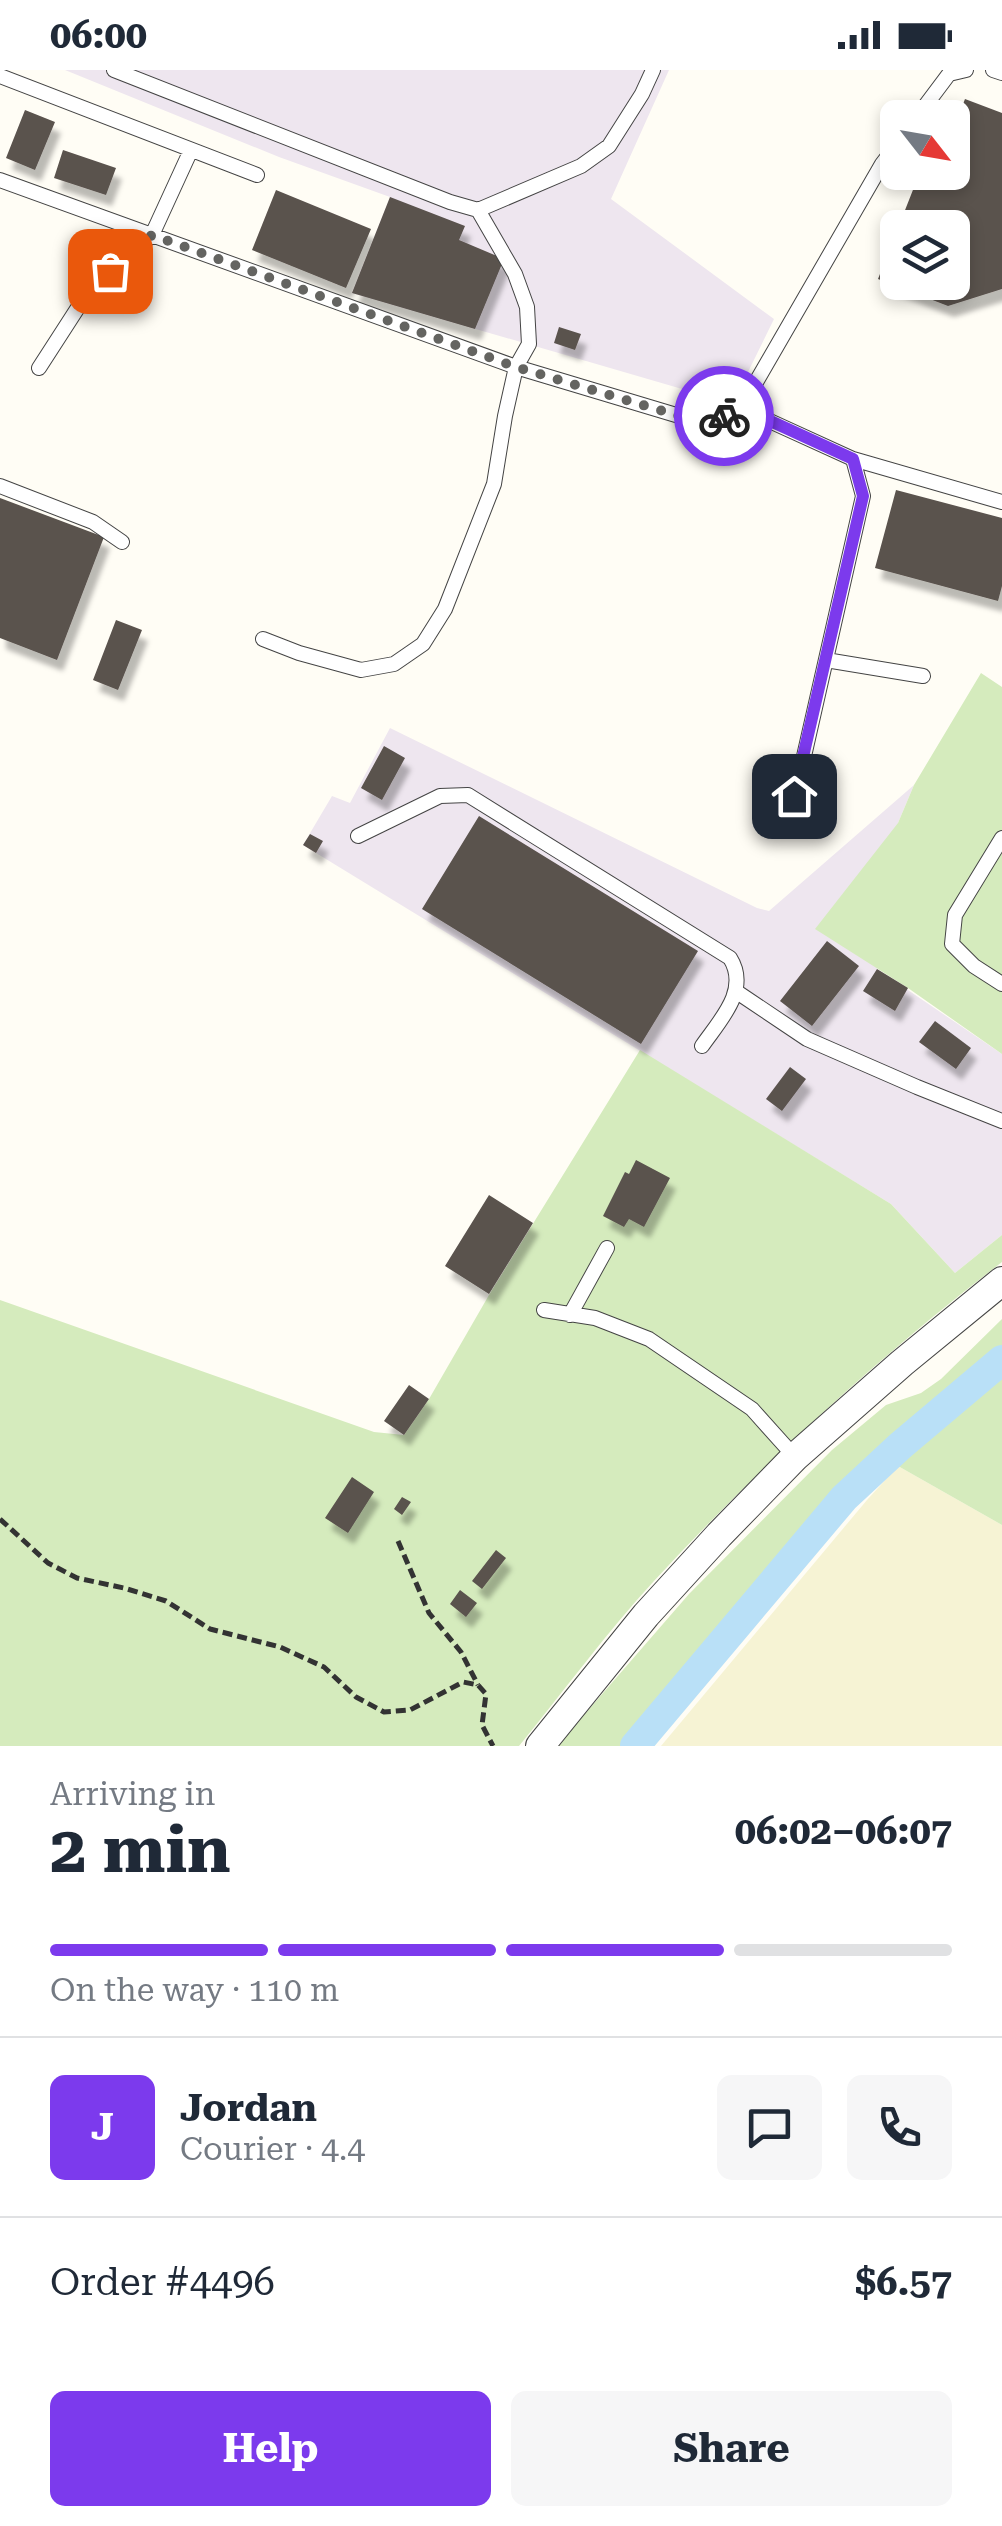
<!DOCTYPE html>
<html lang="en">
<head>
<meta charset="utf-8">
<style>
	:root { --surface:#fff; --page:#f6f6f7; --text:#1f2937; --muted:#747a83; --line:#e0e1e3; --accent:#7c3aed }
	body { margin:0; font-family:"Roboto Serif",serif; background:var(--page); color:var(--text); height:100vh; display:flex; flex-direction:column; font-size:38px; white-space:nowrap }
	* { box-sizing:border-box; margin:0 }
	p { font-size:32px; color:var(--muted) }
	.icon { flex:none; width:55px; height:55px; fill:none; stroke:currentColor; stroke-width:2; stroke-linecap:round; stroke-linejoin:round }
	.map { position:relative; height:1676px; overflow:hidden }
	.details { display:flex; flex-direction:column; background:var(--surface); flex:1 }
	.details>* { flex:none }
	.needle { width:65px; rotate:121deg }
	.tools { position:absolute; left:880px; top:30px; display:grid; gap:20px }
	.tools a { display:grid; place-items:center; width:90px; height:90px; border-radius:15px; background:var(--surface); box-shadow:0 5px 15px #0003; font-size:50px }
	.pin { position:absolute; display:grid; place-items:center; width:85px; height:85px; color:#fff; margin:-42px; border-radius:20px; box-shadow:0 5px 15px #0006 }
	.courier { position:absolute; display:grid; place-items:center; width:100px; height:100px; margin:-50px; border:8px solid #7c3aed; border-radius:50%; background:#fff; color:#222; box-shadow:0 2px 12px #0007 }
	.summary em { font-style:normal; font-weight:700 }
	.summary div { display:flex; flex-direction:column-reverse }
	.summary { display:flex; align-items:center; justify-content:space-between; height:170px; padding:0 50px }
	h1 { font-size:65px; font-weight:700; line-height:75px }
	.bar { display:grid; grid-template-columns:repeat(4,1fr); gap:15px 10px; align-content:center; height:120px; padding:0 50px }
	.bar i { height:12px; border-radius:8px; background:var(--line) }
	.bar .on { background:var(--accent) }
	.bar p { grid-column:span 4 }
	.line { display:flex; align-items:center; gap:25px; padding:0 50px; border-top:2px solid var(--line) }
	.line div { flex:1 }
	.round { display:grid; place-items:center; flex:none; width:105px; height:105px; border-radius:15px; background:var(--page) }
	.primary-button { display:flex; gap:20px; margin-top:auto; padding:20px 50px }
	.primary-button a { flex:1; height:115px; border-radius:15px; background:var(--accent); color:#fff; font-size:40px; font-weight:700; line-height:115px; text-align:center }
	.primary-button a+a { background:var(--page); color:var(--text) }
	.status { display:flex; justify-content:space-between; align-items:center; height:70px; padding:0 50px; background:var(--surface); direction:ltr }
	.status svg { height:28px; fill:currentColor }
	.map>svg:first-child { display:block }
	.industrial { fill:#eee6ef }
	.farmland { fill:#f6f3d4 }
	.green { fill:#d5ebbd }
	.lines { fill:none; stroke-linecap:round; stroke-linejoin:round }
	.canal { stroke:#b9e0f7; stroke-width:30 }
	.building { fill:#5a524d; filter:url(#shadow) }
	.service-casing { stroke:#444; stroke-width:16 }
	.minor-casing { stroke:#444; stroke-width:30 }
	.path { stroke:#333; stroke-width:5; stroke-dasharray:10 5; stroke-linecap:butt }
	.service { stroke:#fff; stroke-width:14 }
	.minor { stroke:#fff; stroke-width:28 }
	.done { stroke:#646461; stroke-width:10; stroke-dasharray:0 18 }
	.route { stroke:#7c3aed; stroke-width:12 }
</style>
</head>
<body>
<div class="status"><b>06:00</b><svg viewBox="0 0 49 12"><path d="M0 12V9h3v3zM5 12V6h3v6zM10 12V3h3v9zM15 12V0h3v12zM26 1h20v11H26zM47 4h2v5h-2z"/></svg></div>
<div class="map">
<svg width="1002" height="1676" viewBox="0 0 1002 1676">
	<defs>
		<filter id="shadow"><feDropShadow dx="6" dy="11" stdDeviation="2.5" flood-color="#0004"/></filter>
	</defs>
	<rect width="100%" height="100%" fill="#fffdf5"/>
	<path class="industrial" d="M65 0H669L611 129 774 249 748 302 730 327 713 328 352 223 390 127 279 87Z
		M390 658 757 838 769 841 914 715 898 753 877 899 1002 984V1165L955 1203 891 1134 303 775 332 726 350 733Z"/>
	<path class="farmland" d="M898 1396 1002 1455V1676H661L867 1430Z"/>
	<path class="green" d="M981 603 1002 617V984L908 918 815 859 898 753 914 715Z
		M640 980 891 1134 955 1203 1002 1165V1192C877 1288 761 1395 654 1511 606 1563 564 1621 519 1676H0V1230L374 1362 404 1365 429 1329 489 1225Z
		M1002 1249V1279L839 1418 620 1676H557L689 1524 832 1380 886 1335 921 1323 941 1309Z
		M1002 1305V1455L898 1396Z"/>
	<g class="lines">
		<path class="canal" d="M635 1676 844 1428 900 1376 1002 1290"/>
	</g>
	<path class="building" d="M965 29 1002 43V219L948 236 878 209 897 161 898 212H952V158H898L920 102H952V48H942L945 39 959 44Z
		M25 40 55 52 35 100 6 88Z
		M63 80 116 98 106 125 54 108Z
		M276 120 371 159 346 218 252 180Z
		M390 127 465 156 459 170 504 189 475 259 352 223Z
		M559 257 581 264 575 280 554 273Z
		M896 420 1002 448V516L998 531 875 498Z
		M0 428 104 467 57 590 0 568Z
		M116 550 142 560 118 620 93 610Z
		M384 676 405 688 382 730 361 718Z
		M479 746 698 881 641 974 422 839Z
		M310 764 323 771 316 783 303 775Z
		M827 871 859 896 812 956 780 931Z
		M877 899 908 918 895 941 863 921Z
		M935 951 971 978 956 999 919 972Z
		M790 997 806 1009 782 1041 766 1029Z
		M636 1090 670 1108 644 1157 629 1149 624 1157 603 1146 625 1102 629 1104Z
		M489 1125 533 1153 489 1224 445 1196Z
		M409 1315 429 1329 404 1365 384 1351Z
		M352 1407 374 1422 348 1463 325 1448Z
		M402 1427 411 1432 402 1445 394 1439Z
		M496 1480 506 1488 482 1519 472 1511Z
		M460 1520 477 1533 466 1547 450 1534Z"/>
	<g class="lines">
		<g class="service-casing">
			<path id="service" d="M114 0 450 132 478 140 581 96 609 76 642 24 653 0
				M993 0 1002 3
				M0 6 257 105
				M916 48 949 4 966 0
				M0 110 516 297 686 348 713 350 741 338 882 94 898 73
				M39 298 90 219 152 165 191 80
				M741 338 853 389 863 426 795 726
				M853 389 1002 432
				M0 416 93 452 122 472
				M263 569 299 583 361 600 394 594 423 574 445 539 494 414 505 346 516 297 529 274 527 237 515 204 478 140
				M826 590 923 606
				M358 766 440 726 468 725 730 888C750 920 720 950 702 976
				M1002 768 955 845 952 874 974 896 1002 914
				M737 922 807 969 917 1017 1002 1051
				M544 1240 595 1248 649 1269 752 1339 795 1387
				M570 1245 607 1178"/>
		</g>
		<g class="minor-casing">
			<path id="minor" d="M540 1676 646 1545 719 1465 795 1387 902 1293 1002 1211"/>
		</g>
		<path class="path" d="M0 1449 48 1493 77 1508 124 1518 166 1531 210 1559 280 1577 324 1597 356 1627 384 1642 410 1640 463 1612 478 1615 486 1624 482 1655 493 1676
			M398 1471 429 1543 461 1582 478 1615"/>
		<use href="#service" class="service"/>
		<use href="#minor" class="minor"/>
	</g>
	<g class="lines">
		<path class="done" d="M110 201 152 165 516 297 686 348 713 350 724 346"/>
		<path class="route" d="M724 346 742 338 853 389 863 426 794 726"/>
	</g>
</svg>
<div class="tools">
<a><svg class="needle" viewBox="-14 -14 28 28"><path d="M0-13l5 13h-10z" fill="#e53935"/><path d="M0 13l5-13h-10z" fill="#747a83"/></svg></a>
<a><svg class="icon" aria-label="layers" viewBox="0 0 24 24"><path d="M12 4l9 5-9 5-9-5zM3 14l9 5 9-5"/></svg></a>
</div>
<div class="pin" style="left:110px;top:201px;background:#ea580c"><svg class="icon" aria-label="bag" viewBox="0 0 24 24"><path d="M5 8h14l-1 12H6zM9 8a3 3 0 0 1 6 0"/></svg></div>
<div class="pin" style="left:794px;top:726px;background:#1f2937"><svg class="icon" aria-label="home" viewBox="0 0 24 24"><path d="M3 11l9-7 9 7M6 9v11h12V9"/></svg></div>
<div class="courier" style="left:724px;top:346px"><svg class="icon" aria-label="bike" viewBox="0 0 24 24"><circle cx="6" cy="16" r="4"/><circle cx="18" cy="16" r="4"/><path d="M6 16l4-8h5l3 8M10 8l3 8H6M13 5h3"/></svg></div>
</div>
<section class="details">
<div class="summary"><div><h1>2 min</h1><p>Arriving in</p></div><em>06:02–06:07</em></div>
<div class="bar"><i class="on"></i><i class="on"></i><i class="on"></i><i></i><p>On the way · 110 m</p></div>
<div class="line" style="height:180px"><b class="round" style="background:var(--accent);color:#fff">J</b><div><b>Jordan</b><p>Courier · 4.4</p></div><a class="round"><svg class="icon" aria-label="chat" viewBox="0 0 24 24"><path d="M4 5h16v11H9l-5 4z"/></svg></a><a class="round"><svg class="icon" aria-label="phone" viewBox="0 0 24 24"><path d="M5 4h4l2 5-3 2q2 4 5 5l2-3 5 2v4C11 20 4 13 5 4z"/></svg></a></div>
<div class="line" style="height:130px"><div>Order #4496</div><b>$6.57</b></div>
<div class="primary-button"><a>Help</a><a>Share</a></div>
</section>
</body>
</html>
